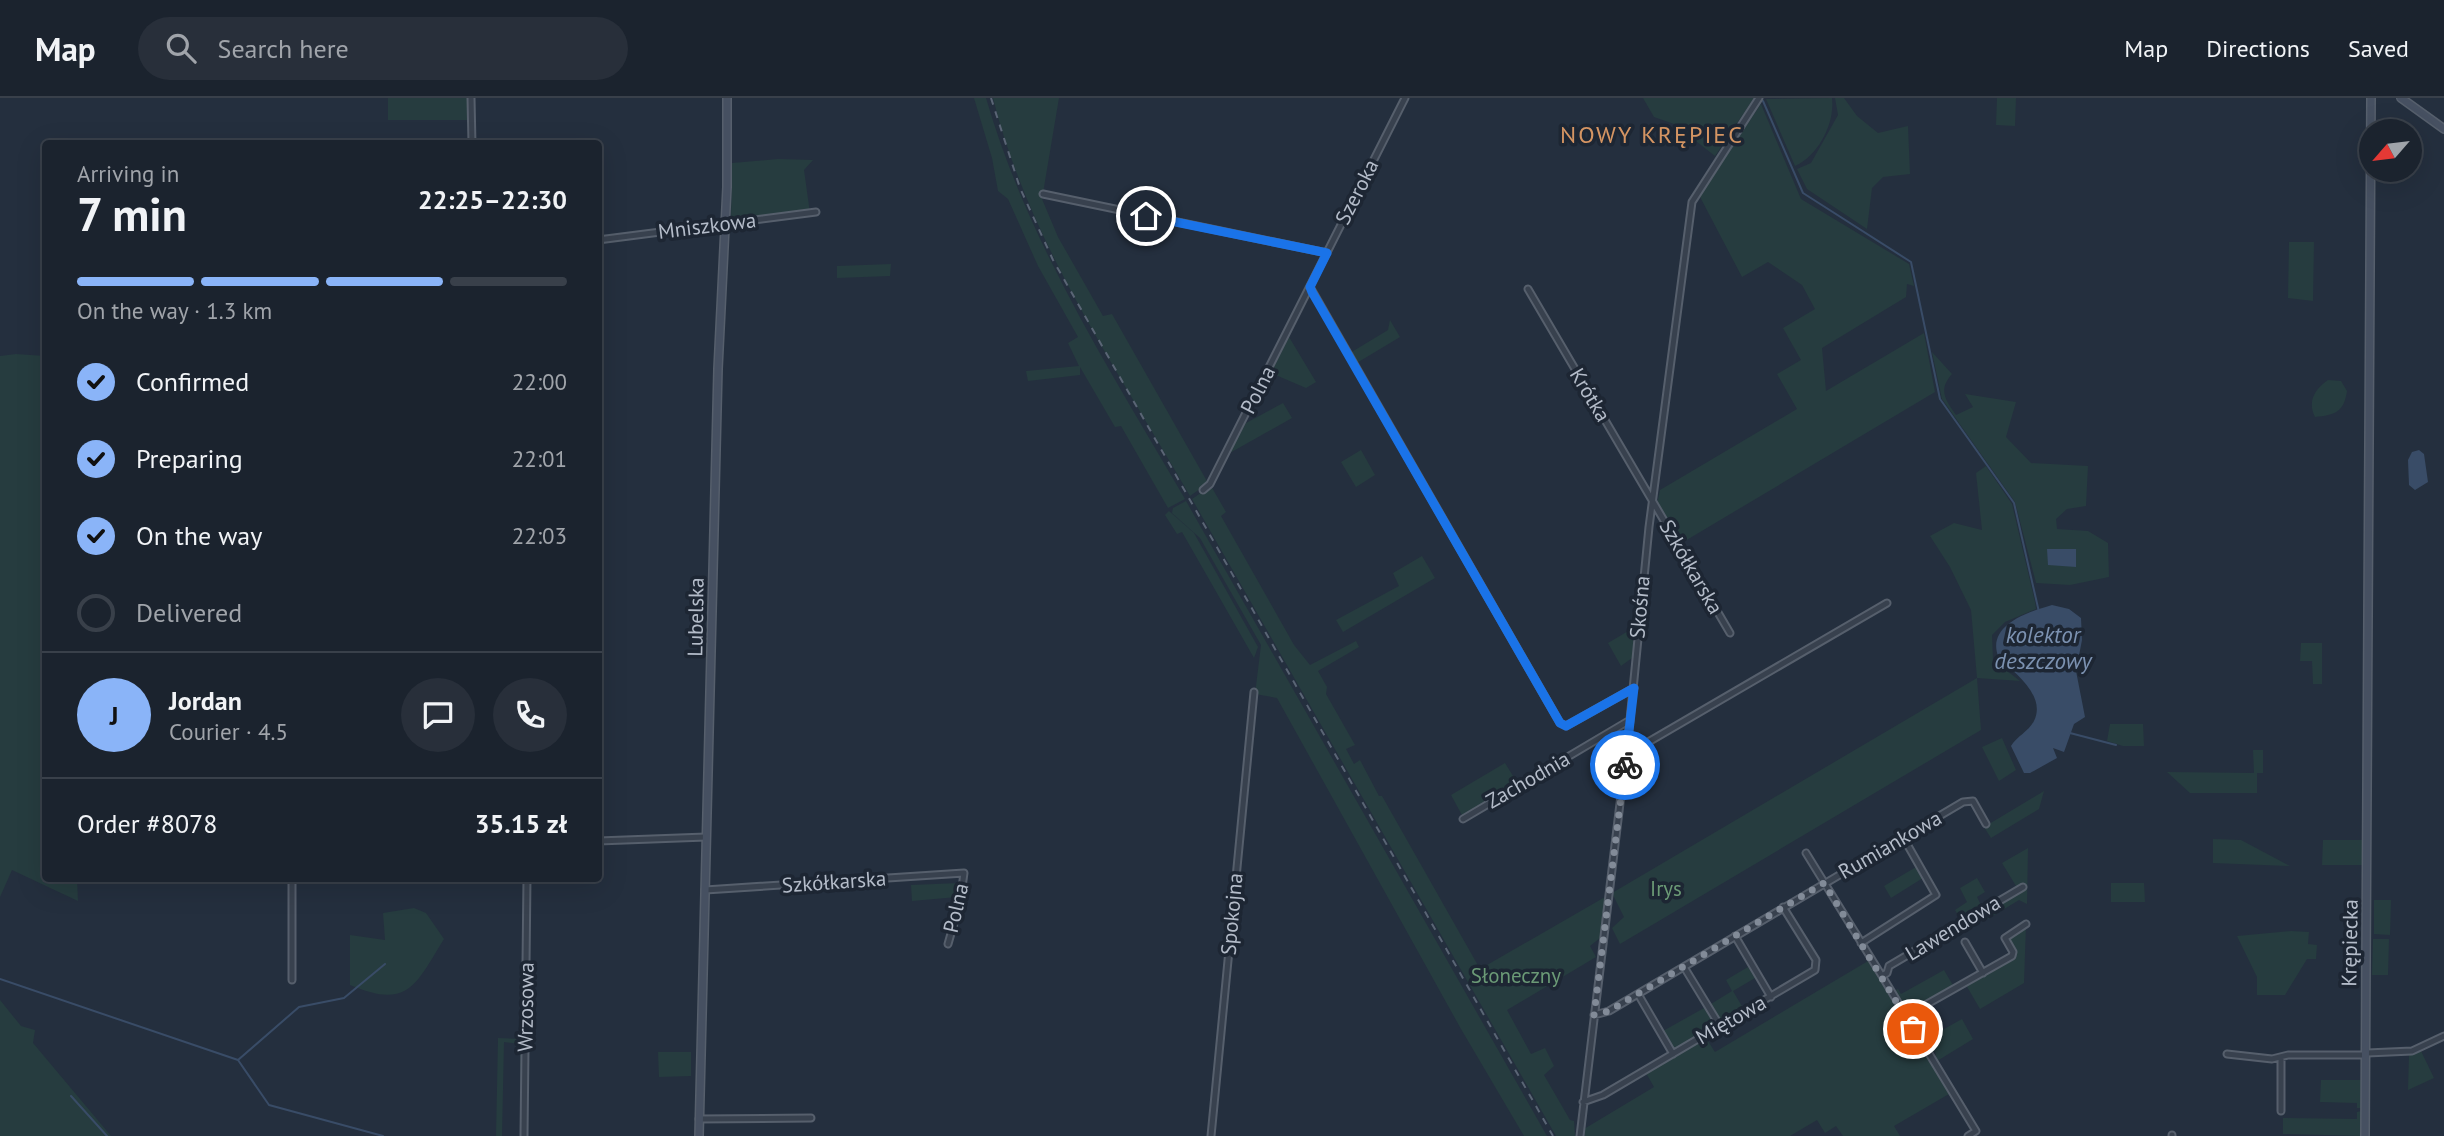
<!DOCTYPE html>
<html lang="en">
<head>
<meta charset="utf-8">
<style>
	:root { --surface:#1b232e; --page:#282f3a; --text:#f1f3f6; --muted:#a0a4aa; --line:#39404a; --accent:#8ab4f8 }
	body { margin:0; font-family:"PT Sans",sans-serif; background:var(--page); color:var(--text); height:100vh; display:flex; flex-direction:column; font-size:26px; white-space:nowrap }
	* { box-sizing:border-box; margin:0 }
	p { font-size:23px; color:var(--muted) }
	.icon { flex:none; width:38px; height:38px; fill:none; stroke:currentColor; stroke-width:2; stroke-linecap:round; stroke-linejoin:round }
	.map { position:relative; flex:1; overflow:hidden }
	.details { position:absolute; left:42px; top:42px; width:560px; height:742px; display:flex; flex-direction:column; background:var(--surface); border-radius:7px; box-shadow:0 7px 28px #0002,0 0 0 2px var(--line) }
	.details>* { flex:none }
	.needle { width:46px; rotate:242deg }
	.tools { position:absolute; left:2359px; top:21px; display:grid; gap:14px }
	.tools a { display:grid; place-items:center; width:63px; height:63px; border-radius:50%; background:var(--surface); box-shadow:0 7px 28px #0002,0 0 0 2px var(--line); font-size:35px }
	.pin { position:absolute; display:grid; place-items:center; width:60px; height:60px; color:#fff; margin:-30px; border:4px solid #fff; border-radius:50%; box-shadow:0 2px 7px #0007 }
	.courier { position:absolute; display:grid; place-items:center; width:70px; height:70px; margin:-35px; border:5px solid #1a73e8; border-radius:50%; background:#fff; color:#222; box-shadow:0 2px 9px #0007 }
	.head em { font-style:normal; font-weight:700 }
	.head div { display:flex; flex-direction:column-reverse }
	.head { display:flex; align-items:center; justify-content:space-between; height:119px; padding:0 35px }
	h1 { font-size:46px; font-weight:700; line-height:52px }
	.bar { display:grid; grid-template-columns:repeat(4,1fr); gap:10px 7px; align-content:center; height:84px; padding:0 35px }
	.bar i { height:9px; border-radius:5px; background:var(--line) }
	.bar .selected { background:var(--accent) }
	.bar p { grid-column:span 4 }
	.line { display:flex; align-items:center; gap:18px; padding:0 35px; border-top:2px solid var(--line) }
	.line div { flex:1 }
	.round { display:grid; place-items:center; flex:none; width:74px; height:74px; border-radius:37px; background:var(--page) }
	ol { padding:0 35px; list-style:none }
	li { display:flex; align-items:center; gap:21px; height:77px }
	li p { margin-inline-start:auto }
	li .icon { padding:7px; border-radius:50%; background:var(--accent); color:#111; stroke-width:4 }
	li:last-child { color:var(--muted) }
	li i { width:38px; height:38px; border:4px solid var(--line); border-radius:50% }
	header { display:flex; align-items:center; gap:42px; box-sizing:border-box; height:98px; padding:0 35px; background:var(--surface); border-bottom:2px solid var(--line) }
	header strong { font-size:33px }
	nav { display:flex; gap:38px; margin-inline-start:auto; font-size:24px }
	.search { width:490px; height:63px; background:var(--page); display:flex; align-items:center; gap:18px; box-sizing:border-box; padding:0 24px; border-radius:38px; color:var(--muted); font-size:26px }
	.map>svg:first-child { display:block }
	.green { fill:#263c3f }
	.water { fill:#394c67 }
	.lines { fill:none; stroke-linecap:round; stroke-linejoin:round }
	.stream { stroke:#394c67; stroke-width:2 }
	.street-casing { stroke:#565f6c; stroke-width:9 }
	.secondary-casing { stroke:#565f6c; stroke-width:10 }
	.street { stroke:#38414e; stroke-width:5 }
	.secondary { stroke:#465061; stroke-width:7 }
	.rail { stroke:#5a6575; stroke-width:2; stroke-dasharray:7 7; stroke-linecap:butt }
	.done { stroke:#828b98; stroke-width:7; stroke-dasharray:0 12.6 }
	.route { stroke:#1a73e8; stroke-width:9 }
	.labels { text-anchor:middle; stroke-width:7; stroke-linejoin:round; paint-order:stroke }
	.street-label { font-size:21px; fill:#b4bcc9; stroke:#1d2633 }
	.park-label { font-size:21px; fill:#6b9a76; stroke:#1d2633 }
	.water-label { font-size:23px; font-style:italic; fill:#7c92b1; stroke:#1d2633 }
	.quarter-label { font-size:24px; letter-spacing:2px; fill:#d59563; stroke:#1d2633 }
</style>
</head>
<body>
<header>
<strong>Map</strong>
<div class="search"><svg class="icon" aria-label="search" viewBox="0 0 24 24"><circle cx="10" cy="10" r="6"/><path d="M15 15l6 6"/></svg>Search here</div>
<nav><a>Map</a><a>Directions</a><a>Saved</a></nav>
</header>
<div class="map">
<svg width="2444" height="1038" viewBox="0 0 2444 1038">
	<rect width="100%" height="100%" fill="#242f3e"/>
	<path class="green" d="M468 0 469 22H388V0Z
		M974 0H986C1028 145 1110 272 1185 401L1168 410 1121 328 1115 329 1080 269V277L1028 283 1026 273 1079 268 1068 245 1078 239 1038 168 1008 101 998 93 992 60Z
		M993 0H1059L1042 101 1058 139 1103 218 1112 216 1208 385 1190 398C1117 271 1029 144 993 0Z
		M1643 0H1754L1715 58 1674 26 1654 19Z
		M1832 0C1835 25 1819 57 1795 68L1766 1Z
		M1835 0H1844L1857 18 1878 35 1908 28 1910 76 1883 79 1872 90 1867 131 1807 91 1797 71 1811 65 1838 17Z
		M1997 0H2016L2015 28 1996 27Z
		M1761 6 1801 101 1909 166 1914 188 1907 186 1906 199 1822 250 1826 293 1924 235 1935 294 1680 446 1657 406 1660 392 1797 311 1777 276 1801 262 1783 230 1815 211 1802 187 1768 164 1742 179 1699 97Z
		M778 61 813 62 804 72 810 115 731 122 732 65Z
		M2289 144H2314L2313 203 2288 200Z
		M891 166 890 178 837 180V168Z
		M1390 222 1400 239 1355 266 1350 255 1388 232Z
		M1289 239 1316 284 1306 290 1271 275Z
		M1932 254 1952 276C1938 292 1945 301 1956 317L1973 309 1965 296 2016 304 2006 339 2031 365 2088 368 2086 408 2067 411 2056 421 2057 431 2088 433 2108 445 2109 479 2070 487 2036 485 2015 404 1942 301Z
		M16 256 45 258 46 780 77 781 78 803 12 772 0 799V258Z
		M2328 282 2341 283 2347 293C2344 314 2335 317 2315 319 2307 303 2315 291 2328 282Z
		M1283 305 1292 320 1228 356 1246 325Z
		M1361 352 1375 377 1356 389 1341 364Z
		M1986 368 2012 406 2035 504 2036 511 2005 524 1992 537 1993 562 2020 583 1977 580 1981 632 1620 846 1612 830 1624 819 1612 795 1977 580 1971 512 1950 469 1930 438 1954 425 1982 432 1976 375Z
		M1211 388 1226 414 1221 418 1294 547 1310 567 1356 543 1359 549 1318 573 1327 589 1326 596 1355 647 1346 651 1354 666 1360 662 1379 698H1382L1480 871 1605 799 1600 840 1590 848 1596 859 1507 912 1531 956 1545 950 1554 968 1544 977 1570 1022 1574 1023 1575 1038H1556L1192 401Z
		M1186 403 1547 1038H1524L1461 931 1277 600 1255 596 1261 547 1200 440 1172 415 1173 410Z
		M1169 413 1194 435 1258 549 1254 560 1182 434 1177 436 1165 417Z
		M1422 458 1435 480 1343 534 1336 522 1399 488 1393 475Z
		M1635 529 1632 560 1621 568 1608 545Z
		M2301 545H2322V586H2313L2312 563H2300Z
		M2110 626H2143L2144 648H2123L2107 643Z
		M2002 640 2016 672 1999 683 1982 649Z
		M2253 652H2263V675H2257V695H2190L2167 674 2254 675Z
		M1505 665 1518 686 1463 719 1451 697Z
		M2044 693 2039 711 1991 740 1984 729Z
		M2213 741 2241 742 2290 768 2213 765Z
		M2323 742H2364L2363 767H2322Z
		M2028 750 2027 806 2019 802 1988 821 1984 813 2019 793 2002 765Z
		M1916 769 1923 780 1891 800 1884 788Z
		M1977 780 1985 794 1977 799 1983 811 1962 824 1955 812 1967 804 1960 790Z
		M959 785 957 799 912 803 911 787Z
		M2111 785H2144L2145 804H2111Z
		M2374 802H2391L2390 837 2374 836Z
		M414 810 426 815 444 841C416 886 409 912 350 887V837L385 842 383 815Z
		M2026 827 2024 885 1980 911 1966 887 2014 858 2009 839Z
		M2291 833 2309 834 2308 846 2317 847 2316 861H2307L2285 897H2257V879L2237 838Z
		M2373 841H2389L2388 877H2372Z
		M1868 863 1949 996 1894 1028 1900 1038H1843L1836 1028 1825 1035 1817 1022 1790 1038H1585L1584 1031 1654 989 1646 975 1706 940 1715 954Z
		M1748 869 1755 880 1733 893 1743 910 1721 923 1711 906 1732 893 1726 882Z
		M1944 872 1954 889 1908 916 1894 893 1898 891 1901 896Z
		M0 902 21 928 35 932 33 945 111 1038H0Z
		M1704 910 1716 928 1675 952 1663 933Z
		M1962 921 1973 941 1937 963 1935 953 1932 955 1919 934 1922 932 1928 940Z
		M498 940 524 941 522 1038 520 946 504 944 502 1038H496Z
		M2421 953 2434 980 2408 992 2409 956Z
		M658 954H691V978L659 979Z
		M2361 959 2364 962 2362 1010H2357V1005L2320 1004 2321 982H2361Z
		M2362 1013 2363 1038 2283 1036V1020L2357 1021V1014Z"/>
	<path class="water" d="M2419 352 2424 356 2428 384 2415 392 2409 387 2408 362 2412 354Z
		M2047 451H2076V469L2048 467Z
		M2052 507 2069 511 2081 520 2082 542 2076 573 2085 619 2074 626 2064 654 2053 650 2057 660 2030 675H2024L2011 648C2017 638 2028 634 2034 623 2047 596 2012 574 1998 558 1987 527 2028 514 2052 507Z"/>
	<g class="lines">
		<path class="stream" d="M1763 3 1803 95 1911 164 1940 301 2014 405 2039 514
			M2070 635 2116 647
			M0 881 238 962 269 1007 383 1038
			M238 962 299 909 344 900 385 866
			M71 998 107 1038"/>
		<g class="street-casing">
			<path id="street" d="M471 0 472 46
				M1043 96 1327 155
				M598 142 816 114
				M1310 189 1560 625 1566 628 1634 590
				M1528 191 1730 535
				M1203 392 1210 386 1405 0
				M1626 657 1887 505
				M1463 721 1630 622
				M598 743 706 739
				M1806 755 1882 878
				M292 780V882
				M705 792 964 775 960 804 948 846
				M1735 838 1771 899
				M1965 844 1983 875
				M1861 845 1936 797 1903 739
				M1684 869 1720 928
				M1638 896 1673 956
				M1594 917 1609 913 1963 704 1973 703 1986 726
				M1906 918 2012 858 2013 854 2005 840 2026 826
				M2367 955 2412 953 2444 938
				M2227 956 2272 961 2288 957H2366
				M1583 1004 1603 997 1815 872 1816 862 1783 809
				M2281 1013V959
				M699 1021 811 1020
				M2172 1037V1038
				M524 1038 527 780
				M1211 1038 1254 594
				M1580 1038 1630 622 1649 429 1692 104 1759 0
				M1968 1038 1976 1033 1882 878 1887 875 1889 868 2023 789"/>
		</g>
		<g class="secondary-casing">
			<path id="secondary" d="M2401 0 2444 31
				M699 1038 718 271 727 89V0
				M2365 1038 2371 0"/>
		</g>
		<use href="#street" class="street"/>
		<use href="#secondary" class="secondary"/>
		<path class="rail" d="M991 0 1020 90 1053 162 1553 1038"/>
	</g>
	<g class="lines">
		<path class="done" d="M1625 667 1594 917 1609 913 1824 785 1913 931"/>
		<path class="route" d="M1146 118 1327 155 1310 189 1312 194 1560 625 1566 628 1634 590 1625 667"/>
	</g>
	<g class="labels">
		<g class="street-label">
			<text transform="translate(1357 94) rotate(-63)" y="7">Szeroka</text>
			<text transform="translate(707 128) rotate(-7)" y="7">Mniszkowa</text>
			<text transform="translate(1258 292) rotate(-63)" y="7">Polna</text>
			<text transform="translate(1590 297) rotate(59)" y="7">Krótka</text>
			<text transform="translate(1691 469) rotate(60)" y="7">Szkółkarska</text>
			<text transform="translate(1640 509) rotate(-85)" y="7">Skośna</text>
			<text transform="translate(696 519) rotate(-89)" y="7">Lubelska</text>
			<text transform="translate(1528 682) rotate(-30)" y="7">Zachodnia</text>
			<text transform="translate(1890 747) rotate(-30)" y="7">Rumiankowa</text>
			<text transform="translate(834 784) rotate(-4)" y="7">Szkółkarska</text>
			<text transform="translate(956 810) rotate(-77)" y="7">Polna</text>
			<text transform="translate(1232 816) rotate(-85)" y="7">Spokojna</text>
			<text transform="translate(1953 830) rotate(-31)" y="7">Lawendowa</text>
			<text transform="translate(2350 845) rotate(-89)" y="7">Krępiecka</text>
			<text transform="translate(526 909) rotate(-89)" y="7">Wrzosowa</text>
			<text transform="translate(1731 922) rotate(-30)" y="7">Miętowa</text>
		</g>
		<g class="park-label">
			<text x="1666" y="798">Irys</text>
			<text x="1516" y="885">Słoneczny</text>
		</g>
		<g class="water-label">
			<text x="2043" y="545">kolektor<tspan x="2043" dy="26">deszczowy</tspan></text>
		</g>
		<g class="quarter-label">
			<text x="1652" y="45">NOWY KRĘPIEC</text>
		</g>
	</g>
</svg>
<div class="tools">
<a><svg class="needle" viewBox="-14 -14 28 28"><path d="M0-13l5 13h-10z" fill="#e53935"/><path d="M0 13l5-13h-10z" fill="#a0a4aa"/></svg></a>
</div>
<div class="pin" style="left:1913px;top:931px;background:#ea580c"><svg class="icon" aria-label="bag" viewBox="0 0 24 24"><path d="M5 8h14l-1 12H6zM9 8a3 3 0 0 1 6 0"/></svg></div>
<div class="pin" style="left:1146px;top:118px;background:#1f2937"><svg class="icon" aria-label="home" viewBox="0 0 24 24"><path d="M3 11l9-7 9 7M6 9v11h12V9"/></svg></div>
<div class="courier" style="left:1625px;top:667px"><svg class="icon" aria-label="bike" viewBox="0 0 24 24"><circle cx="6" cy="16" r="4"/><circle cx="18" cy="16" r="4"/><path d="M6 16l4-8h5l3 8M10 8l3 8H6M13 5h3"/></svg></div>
<section class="details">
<div class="head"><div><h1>7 min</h1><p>Arriving in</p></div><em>22:25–22:30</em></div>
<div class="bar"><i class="selected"></i><i class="selected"></i><i class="selected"></i><i></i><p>On the way · 1.3 km</p></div>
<ol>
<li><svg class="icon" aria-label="check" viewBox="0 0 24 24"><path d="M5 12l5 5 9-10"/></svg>Confirmed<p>22:00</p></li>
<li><svg class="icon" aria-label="check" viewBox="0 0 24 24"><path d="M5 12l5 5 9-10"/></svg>Preparing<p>22:01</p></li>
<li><svg class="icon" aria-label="check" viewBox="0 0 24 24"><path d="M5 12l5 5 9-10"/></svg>On the way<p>22:03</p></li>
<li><i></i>Delivered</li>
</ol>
<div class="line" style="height:126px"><b class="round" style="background:var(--accent);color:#111">J</b><div><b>Jordan</b><p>Courier · 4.5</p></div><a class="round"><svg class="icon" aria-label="chat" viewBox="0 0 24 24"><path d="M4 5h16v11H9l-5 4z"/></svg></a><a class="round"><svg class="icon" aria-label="phone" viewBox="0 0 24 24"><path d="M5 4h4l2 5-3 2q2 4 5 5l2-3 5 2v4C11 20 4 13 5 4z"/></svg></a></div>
<div class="line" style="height:91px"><div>Order #8078</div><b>35.15 zł</b></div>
</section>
</div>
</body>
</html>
